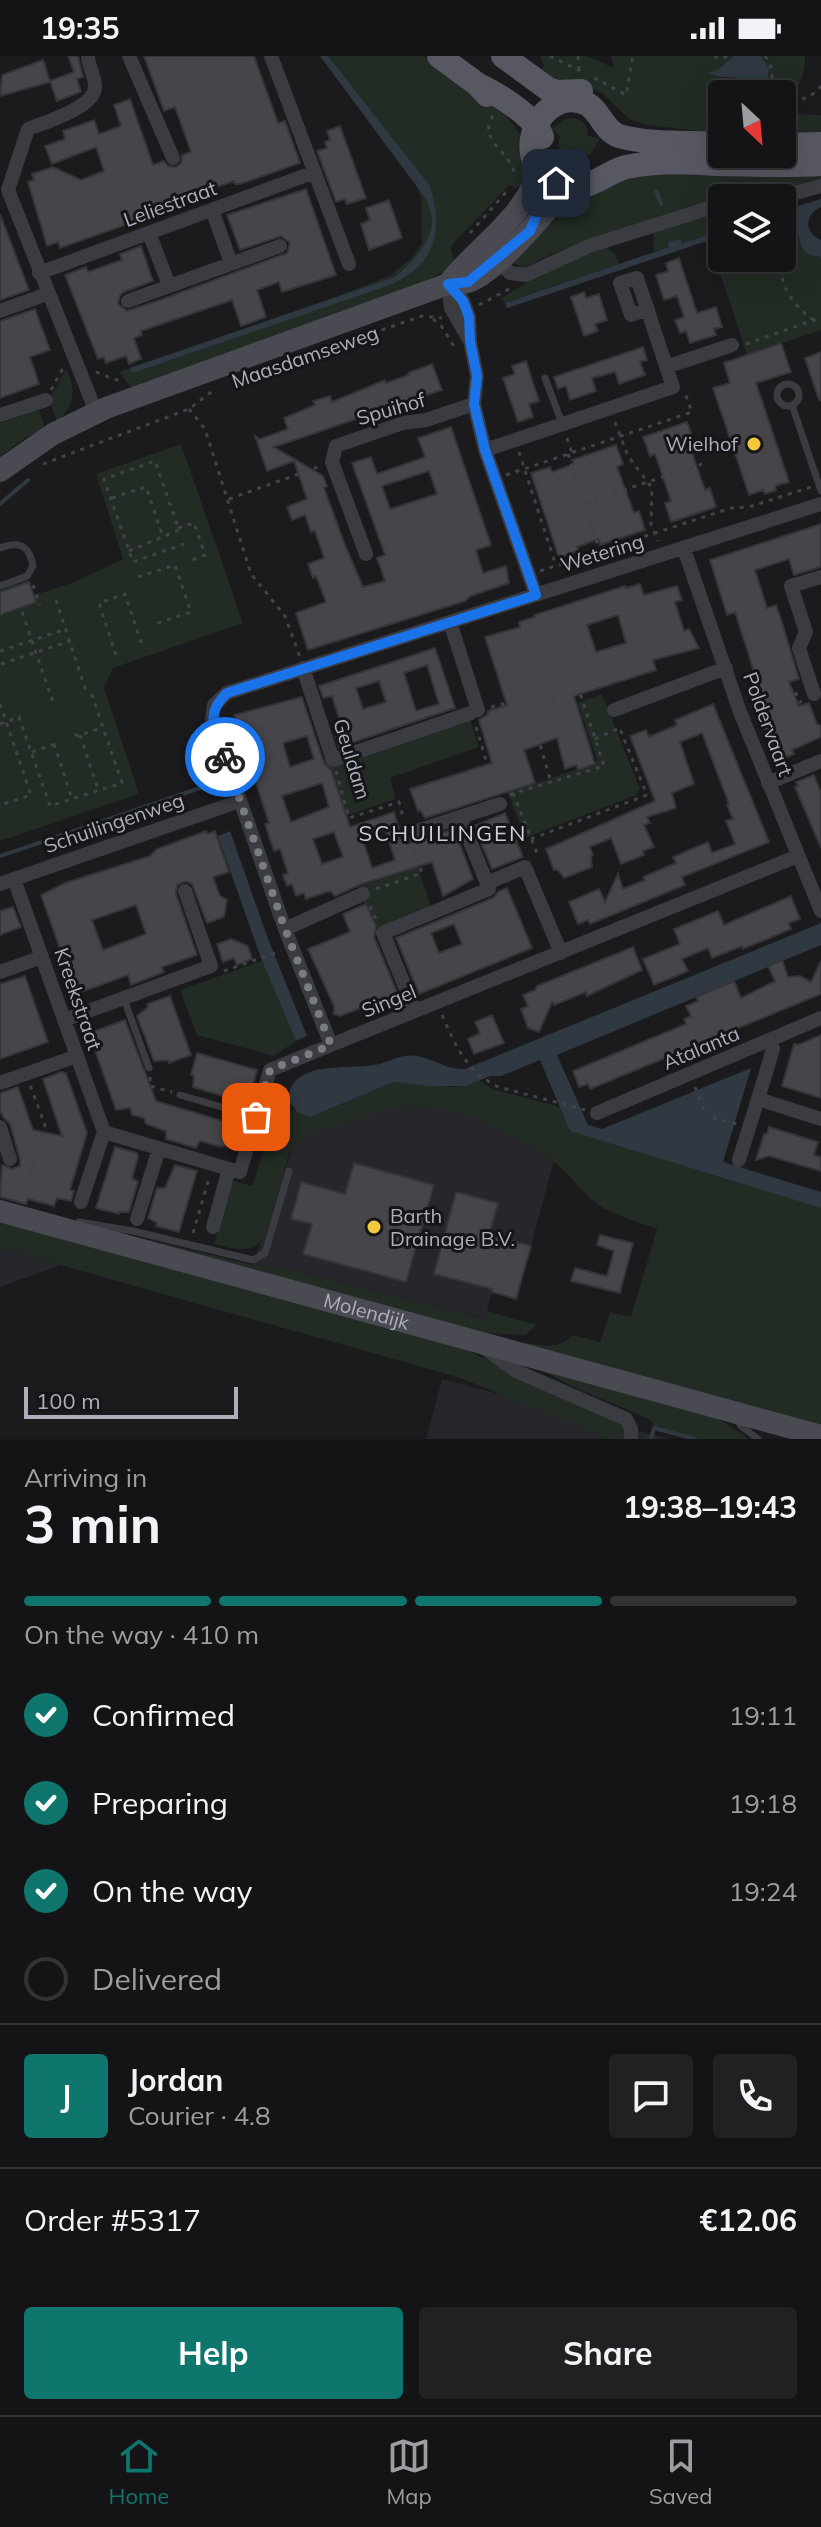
<!DOCTYPE html>
<html lang="en">
<head>
<meta charset="utf-8">
<style>
	:root { --surface:#141416; --page:#212123; --text:#f1f3f6; --muted:#9d9ea1; --line:#333335; --accent:#0f766e }
	body { margin:0; font-family:Mulish,sans-serif; background:var(--page); color:var(--text); height:100vh; display:flex; flex-direction:column; font-size:30px; white-space:nowrap }
	* { box-sizing:border-box; margin:0 }
	p { font-size:26px; color:var(--muted) }
	.icon { flex:none; width:44px; height:44px; fill:none; stroke:currentColor; stroke-width:2; stroke-linecap:round; stroke-linejoin:round }
	.map { position:relative; height:1383px; overflow:hidden }
	.details { display:flex; flex-direction:column; background:var(--surface); flex:1 }
	.details>* { flex:none }
	.needle { width:52px; rotate:154deg }
	.buttons { position:absolute; left:708px; top:24px; display:grid; gap:16px }
	.buttons a { display:grid; place-items:center; width:88px; height:88px; border-radius:8px; background:var(--surface); box-shadow:0 8px 32px #0002,0 0 0 2px var(--line); font-size:40px }
	.scale { position:absolute; left:24px; bottom:20px; width:214px; box-sizing:border-box; padding-left:8px; border:4px solid #adb0bc; border-top:0; font-size:22px; line-height:28px; white-space:nowrap; color:#adb0bc; -webkit-text-stroke:6px #161518; paint-order:stroke }
	.pin { position:absolute; display:grid; place-items:center; width:68px; height:68px; color:#fff; margin:-34px; border-radius:16px; box-shadow:0 4px 12px #0006 }
	.courier { position:absolute; display:grid; place-items:center; width:80px; height:80px; margin:-40px; border:6px solid #1a73e8; border-radius:50%; background:#fff; color:#222; box-shadow:0 2px 10px #0007 }
	.headline em { font-style:normal; font-weight:700 }
	.headline div { display:flex; flex-direction:column-reverse }
	.headline { display:flex; align-items:center; justify-content:space-between; height:136px; padding:0 24px }
	h1 { font-size:52px; font-weight:700; line-height:60px }
	.bar { display:grid; grid-template-columns:repeat(4,1fr); gap:12px 8px; align-content:center; height:96px; padding:0 24px }
	.bar i { height:10px; border-radius:6px; background:var(--line) }
	.bar .on { background:var(--accent) }
	.bar p { grid-column:span 4 }
	.line { display:flex; align-items:center; gap:20px; padding:0 24px; border-top:2px solid var(--line) }
	.line div { flex:1 }
	.round { display:grid; place-items:center; flex:none; width:84px; height:84px; border-radius:8px; background:var(--page) }
	ol { padding:0 24px; list-style:none }
	li { display:flex; align-items:center; gap:24px; height:88px }
	li p { margin-inline-start:auto }
	li .icon { padding:8px; border-radius:50%; background:var(--accent); color:#fff; stroke-width:4 }
	li:last-child { color:var(--muted) }
	li i { width:44px; height:44px; border:4px solid var(--line); border-radius:50% }
	.cta { display:flex; gap:16px; margin-top:auto; padding:16px 24px }
	.cta a { flex:1; height:92px; border-radius:8px; background:var(--accent); color:#fff; font-size:32px; font-weight:700; line-height:92px; text-align:center }
	.cta a+a { background:var(--page); color:var(--text) }
	.status { display:flex; justify-content:space-between; align-items:center; height:56px; padding:0 40px; background:var(--surface); direction:ltr }
	.status svg { height:22px; fill:currentColor }
	.menu { display:flex; justify-content:space-around; align-items:center; height:112px; border-top:2px solid var(--line); background:var(--surface); font-size:22px; color:var(--muted) }
	.menu a { display:grid; justify-items:center; gap:4px }
	.menu .on { color:var(--accent) }
	.map>svg:first-child { display:block }
	.built { fill:#27262a }
	.green { fill:#222b24 }
	.water { fill:#303841 }
	.lines { fill:none; stroke-linecap:round; stroke-linejoin:round }
	.stream { stroke:#303841; stroke-width:4 }
	.building { fill:#45454a; stroke:#353439; stroke-width:2; fill-rule:evenodd }
	.path { stroke:#414349; stroke-width:3; stroke-dasharray:4 6; stroke-linecap:butt }
	.lane { stroke:#3b3c42; stroke-width:7 }
	.street { stroke:#3b3c42; stroke-width:14 }
	.secondary { stroke:#494a52; stroke-width:22 }
	.primary { stroke:#575861; stroke-width:24 }
	.done { stroke:#7a7c84; stroke-width:8; stroke-dasharray:0 14.4 }
	.route { stroke:#1a73e8; stroke-width:10 }
	.poi-dot { fill:#f3c83c; stroke:#161518; stroke-width:3 }
	.labels { text-anchor:middle; stroke-width:6; stroke-linejoin:round; paint-order:stroke }
	.street-label { font-size:20px; fill:#adb0bc; stroke:#161518 }
	.poi-label { font-size:20px; fill:#adb0bc; stroke:#161518; text-anchor:end }
	.neighbourhood-label { font-size:22px; letter-spacing:2px; fill:#ced0d8; stroke:#161518 }
</style>
</head>
<body>
<div class="status"><b>19:35</b><svg viewBox="0 0 49 12"><path d="M0 12V9h3v3zM5 12V6h3v6zM10 12V3h3v9zM15 12V0h3v12zM26 1h20v11H26zM47 4h2v5h-2z"/></svg></div>
<div class="map">
<svg width="821" height="1383" viewBox="0 0 821 1383">
	<rect width="100%" height="100%" fill="#1b1a1d"/>
	<path class="built" d="M408 1038 560 1082 531 1190 506 1184 485 1262 286 1212 253 1209 292 1092 317 1068Z
		M0 1192 61 1209 0 1231Z
		M442 1323 669 1383H426Z"/>
	<path class="green" d="M321 0H424L464 33 477 37 506 59 523 83 529 107 526 127 516 133 509 129 452 189 451 195 456 207 445 215 420 228 132 332 119 316 338 240 389 220 411 203 422 187V145L414 122Z
		M540 0H587L614 12 611 0H734L717 14 709 17C727 29 750 13 762 38H722V78L647 69 629 63 602 37 591 32 538 21 544 10Z
		M761 0H805C805 20 801 33 782 44V38H765L769 12Z
		M782 57 821 59V80H782Z
		M565 63C578 60 588 65 588 80L600 82 591 98 573 103 561 97 558 88 560 80 551 73Z
		M821 116V126L722 142 552 198 523 212 511 206 567 141 620 118Z
		M722 153V175L682 187 680 183 668 187 670 191 654 196 653 173Z
		M789 160 797 168 798 185 815 201H821V274L747 299 709 184 722 180V202H782V162Z
		M605 191 615 198 619 208 505 247 500 243 560 206Z
		M66 313C76 332 76 350 57 365L49 344Z
		M39 354 45 372 25 382 0 401V367Z
		M181 388 243 567 113 612 104 632 139 738 0 785V532L28 523 34 539 70 528 123 503 96 418Z
		M602 638 640 733 636 739 525 782 508 737 589 709 597 704 578 647Z
		M468 657 479 691 390 722 396 743 342 761 324 703Z
		M418 811 432 854 374 874 358 831Z
		M262 905 296 985 274 1000 197 979 180 934Z
		M479 1024 492 1033 560 1051 571 1075 821 1152V1374L518 1286C538 1288 557 1296 572 1279L600 1286 610 1256 631 1261 657 1173C639 1167 621 1161 605 1153 584 1141 573 1121 555 1107 519 1076 450 1045 402 1051 385 1053 370 1059 354 1065 332 1072 303 1077 289 1097L265 1181C252 1199 233 1193 214 1188L233 1125 252 1130 272 1068 281 1067 293 1053 310 1061 315 1059 394 1026 457 1031Z
		M0 1163 448 1286 602 1354 620 1364 623 1374 620 1383H609L461 1322 0 1192Z
		M133 1180 253 1209 286 1212 484 1262 487 1255 537 1269 525 1279 485 1277Z
		M527 1307 711 1358 749 1383H691L653 1372V1366L647 1362 580 1334Z"/>
	<path class="water" d="M320 0H328L430 130C444 176 435 211 387 230L132 317 130 312 395 221C410 208 434 185 432 162 431 156 428 149 426 143Z
		M734 0H761L769 12 765 38H762C750 13 727 27 708 17L717 14Z
		M821 143V151C804 158 804 177 821 184V201C796 199 801 183 795 164L789 160 782 162V155Z
		M722 175V180L507 252 505 247 669 191 668 186 680 183 682 187Z
		M230 775 267 880 307 980 296 985 262 905 218 780Z
		M821 867V889L557 999 588 1069 602 1073 751 1012 723 1106 821 1136V1152L570 1075 540 1004 501 1020H490L466 1030H429L394 1026 310 1061 298 1057 288 1044C291 1003 348 1014 374 1009 388 1007 402 997 417 1000 434 1003 447 1014 465 1013Z"/>
	<g class="lines">
		<path class="stream" d="M656 135 661 148
			M0 448 28 424
			M0 800 203 731
			M651 1383 654 1372 695 1383"/>
	</g>
	<path class="building" d="M68 0H78L83 21 77 23 81 36 57 45 50 26 0 40 2 19 43 4 50 25 74 16Z
		M144 0H254L278 67 285 65 300 107 240 128H235L234 125 143 157 145 162 60 192 58 186 47 190 28 126 34 124 32 118 53 111 81 124 104 115 96 91 52 108 45 90 65 83 63 75 94 64 99 78 121 70 114 49 130 43 153 109 164 105 168 110 176 111 181 107 182 99 191 96 175 51 164 55Z
		M340 70 366 142 347 148 345 143 336 146 317 95 327 92 325 86 330 84 327 75Z
		M306 133 336 219 282 236 279 226 257 234 266 261 241 270 232 244 141 275 142 279 134 282 141 303 129 308 126 300 106 307 104 301 98 303 65 219 86 211 88 216 122 204 120 198 141 190 153 225 124 236 120 239 118 248 127 255 160 244 287 197 290 187 281 180 240 194 227 159Z
		M389 144 402 182 369 194 361 168 370 164 366 152Z
		M0 158 29 234 0 244Z
		M679 202 697 257 716 251 722 271 714 273 716 279 690 287 686 275 680 277 675 264 684 261 677 240 664 244 656 219 668 215 666 207Z
		M584 236 586 242 599 238 607 264 595 268 598 275 584 280 571 241Z
		M35 253 50 294 30 301 39 328 0 342V265Z
		M781 287 791 316 756 327 789 426 775 430 776 434 765 438 763 434 749 439 713 332 730 327 724 307Z
		M643 291 647 304 640 306 645 319 619 328 615 316 592 322 596 335 570 344 566 330 558 333 554 321Z
		M821 296V344H819L805 302Z
		M526 305 539 345 529 348 533 361 518 366 503 322 515 318 512 310Z
		M432 308 442 334 274 391 323 420 327 430 324 432 345 489 363 531 385 525 377 502 385 499 352 407 371 401 377 418 425 401 418 382 451 371 491 489 476 494 483 517 506 510 509 527 471 540 465 545 308 594 296 557 326 546 316 520 313 522 308 508 324 502 315 475 311 476 305 459 292 464 287 451 307 443 294 405 267 415 255 380 260 383 288 373 284 362 315 349 313 345 330 340 332 346 385 324 386 327 409 319 408 317ZM429 415 437 438 390 453 382 430Z
		M687 366 694 385H688L705 434 710 432 716 451 671 466 665 447 671 445 655 398 650 400 643 381Z
		M616 389 623 408 617 411 634 457 639 455 645 474 600 489 598 483 577 491 579 495 559 502 531 417 550 411 552 416 574 408 572 404Z
		M821 468V511L794 519 789 503 755 514 767 552 776 549 781 563 799 623 789 626 799 650 809 647 817 668 821 670V681L792 694 794 698 778 705 756 651 764 647 735 556 727 559 710 504Z
		M29 526 36 546 0 559V536Z
		M640 528 644 539 677 530 682 544 675 546 684 575 689 573 699 592 653 604 656 614 574 640 595 708 578 714 576 709 565 713 557 682 524 694 535 727 425 762 420 754 418 755 410 733 492 707 479 664 488 658V655L507 649 485 581 520 571 519 566 535 561 534 559 625 530 626 532ZM618 559 626 587 596 596 587 569Z
		M435 592 455 652 339 691 336 681 344 678 332 640 323 642 319 630ZM427 609 439 648 416 655 404 617ZM379 625 386 646 363 653 356 632Z
		M302 641 324 707 331 714 350 771 394 756 399 773V782L407 788 454 773 473 823 443 840 432 806 359 829 335 840 330 835 306 843 304 837 296 840 292 828 287 830 283 819 288 817 280 793 274 795 265 768 269 767 234 659ZM307 680 314 703 290 711 283 687ZM322 727 329 751 291 766 282 740ZM385 773 395 804 372 812 362 781ZM334 776 343 801 322 808 313 783Z
		M713 648 769 786 682 821 685 829 590 868 588 864 578 868 569 846 599 833 605 846 618 818 623 833 645 824 643 821 676 807 673 801 708 786 712 797 735 788 726 765 733 763 727 749 729 748 702 677 680 686 694 728 672 737 676 752 647 761 650 767 644 769 654 791 643 795 644 799 621 808 611 782 590 791 593 799 591 800 592 811 564 822 557 813 554 814 546 793 655 745 630 680 646 674 649 681 677 669 675 664Z
		M814 719 821 737V792L795 731 798 730 796 726Z
		M505 757 523 801 492 813 474 770Z
		M206 775 207 778 215 775 229 816 213 821 220 840 227 844 224 861 207 867 192 828 186 825 177 829 176 838 197 899 162 911 164 916 131 929 128 919 76 938 41 839 65 827 150 800 157 793ZM136 849 146 878 103 894 92 864Z
		M507 832 532 892 419 938 396 882 493 842 499 835ZM454 868 462 888 439 897 431 877Z
		M791 840 800 863 789 867 791 873 743 893 742 890 712 902 708 892 682 903 688 915 654 929 643 903 680 888 674 873 718 855 724 869Z
		M366 848 376 870 374 881 399 941 369 953 368 949 340 960 334 958V950L308 893 350 876 343 858Z
		M13 851 21 871 0 879V855Z
		M231 883 248 890 252 903 237 909 234 902 223 906 217 888Z
		M633 891 642 914 587 940 586 936 554 949 552 946 539 976 528 972 521 953 528 950 523 939 535 934 537 930Z
		M782 904 788 921 800 920 811 926 821 905V938L590 1033 588 1028 579 1031 573 1015 686 968 684 963 691 960 686 950 698 945 696 941 734 925 741 942 775 925 768 910Z
		M25 920 48 986 0 1003V928Z
		M170 940 191 999 169 1007 168 1004 154 1005 137 960 148 951 147 948Z
		M492 959 504 987 474 998 468 983 480 977 475 966Z
		M125 964 156 1045 232 1068 225 1090 221 1091 200 1085 196 1092 166 1083V1075L146 1068 144 1062 132 1059 130 1052 116 1054 89 977Z
		M821 979V1042L782 1030 794 988 798 989Z
		M197 997 257 1014 251 1037 248 1036 243 1046 193 1031 194 1020 191 1019Z
		M61 1016 66 1017 87 1077 70 1134 74 1135 71 1145 57 1142 54 1150 28 1143 26 1148 0 1141 2 1109 12 1113 20 1110V1104L10 1068 3 1061 0 1054V1037L18 1031 33 1074 62 1080 43 1023Z
		M769 1071 818 1086 814 1099 821 1101V1115L769 1100 756 1104 764 1078H767Z
		M115 1091 137 1097 138 1101 132 1122 138 1126 129 1156H119V1158L96 1152Z
		M354 1107 434 1129 406 1226 303 1198 312 1168 291 1163 301 1126 345 1138Z
		M175 1109 197 1115 179 1176 156 1170 157 1167 148 1162 157 1132H165Z
		M456 1136 498 1147 489 1179 531 1190 516 1243 492 1236V1233L434 1218Z
		M600 1179 633 1187 620 1237 571 1225 575 1212 607 1220 614 1195 597 1189Z"/>
	<g class="lines">
		<path class="path" d="M550 0 580 15
			M578 0 579 15
			M714 0 718 2 730 0
			M765 0C775 13 772 23 770 38
			M594 22 626 39 633 0
			M782 44C800 45 809 44 821 30
			M493 60C476 85 514 97 515 121
			M470 177 507 135
			M782 191 786 179
			M780 202C779 228 792 250 814 264
			M479 249 511 232
			M433 263 442 271 456 294
			M746 288 814 264 821 268
			M96 316 122 326
			M259 317 422 260 442 262
			M51 334 63 312
			M189 353 205 373 251 518 285 560 300 601
			M615 366 628 400 652 432 651 469 658 485
			M567 382 572 397
			M519 396 556 510
			M568 398 600 496
			M43 408 189 353 215 333
			M506 419 692 356 685 337
			M112 442 146 431 163 481
			M229 443 321 410
			M585 447 702 408
			M178 472 194 467 205 499 190 505
			M129 495 179 474 155 405 104 423 133 506 184 488
			M540 515 731 452 749 451 811 431
			M138 521 175 509 191 556 155 568
			M33 529 40 549
			M56 544 87 638
			M22 556 54 649
			M0 595 66 573
			M116 599 99 547 125 538 142 589
			M1 608 70 585
			M0 648 31 739 0 749
			M491 651 526 642 529 651 580 637 604 710 508 739
			M529 651 551 726
			M751 651 794 633 800 646 802 645
			M0 668 19 661 50 750 122 727 91 636
			M476 671 496 737
			M75 678 78 680 103 671
			M80 679 98 733
			M595 683 620 672
			M54 688 72 743
			M32 696 55 688 57 684
			M336 715 349 762 399 746 404 764
			M513 737 537 797 534 800
			M531 783 647 739 620 673
			M376 833 422 817 413 791
			M370 850 377 865
			M224 915 281 895
			M442 959C455 989 467 1017 499 1031L585 1054
			M150 1021V1030L172 1036
			M695 1031 705 1057
			M713 1062 737 1068
			M30 1119 45 1069 30 1029
			M193 1177 210 1119"/>
		<path class="lane" d="M545 322 562 367
			M777 339a11 11 0 1 1 22 0a11 11 0 1 1-22 0Z
			M792 349 821 435
			M0 492C18 485 29 488 33 510L27 520 0 530
			M124 943 149 1012
			M180 1039 256 1061
			M79 1166 133 1175 253 1204 265 1197 289 1115
			M737 1363 741 1370 758 1383"/>
		<path class="street" d="M129 0 173 102
			M271 0 349 208
			M8 134 96 356
			M8 134 28 73C46 66 96 51 95 30 95 20 88 9 88 0
			M752 142 780 141 821 130
			M212 154 231 207
			M149 177 169 229
			M494 200 510 217 526 219 589 190 722 148
			M39 217 315 116
			M448 228 463 245 469 261 470 285 477 320 474 348 485 394 536 539
			M448 228 451 252 470 285
			M128 245 280 190
			M0 255 47 238
			M666 311 732 289
			M0 359 46 344
			M485 394 673 331 637 222 620 227 631 259 648 253
			M684 493 740 656 821 855
			M366 498 332 406 336 390 403 367 426 364 474 348
			M450 566 478 654
			M303 612 333 704 471 657
			M814 638 799 592 806 576 791 530 821 521
			M614 654 726 612
			M768 727 821 705
			M460 761 487 827 525 811 561 897
			M408 778 500 748
			M798 800 331 989 285 873 212 664 214 649 227 637 821 448
			M14 823 104 1076 229 1113 213 1171
			M0 828 240 745
			M285 873 363 838
			M0 916 42 901
			M415 955 383 877 489 833 487 827
			M64 964 211 910 185 835
			M770 984 773 993 758 1043 821 1063
			M0 1027 77 1000
			M597 1057 821 962
			M0 1071 10 1103
			M739 1104 758 1043
			M229 1113 240 1116 270 1014 331 989
			M81 1146 104 1076
			M137 1163 159 1093
			M483 1291 516 1315 626 1363 631 1373V1383"/>
		<g class="secondary">
			<path d="M448 228C478 189 524 163 539 114"/>
			<path d="M0 415 53 378 106 352 448 228C454 228 462 228 467 226 494 219 549 154 565 130"/>
			<path id="s1" d="M0 1155 821 1380"/>
		</g>
		<path class="primary" d="M439 0 477 28 487 39
			M503 0 548 33 557 36 581 35
			M477 28C496 37 536 61 542 81
			M722 88C689 86 650 89 619 80 602 74 601 54 585 47 550 33 521 77 535 107 541 119 555 129 569 130 590 133 602 120 620 113 630 109 645 108 656 107 676 105 697 107 717 108 752 109 786 110 821 108
			M782 89 821 88"/>
	</g>
	<g class="lines">
		<path class="done" d="M225 701 285 873 331 989 270 1014 256 1061"/>
		<path class="route" d="M225 701C216 674 203 659 227 637L536 539 485 394 474 348 477 320 470 285 469 261 463 245 448 228 468 226 530 175 540 151 556 127"/>
	</g>
	<g class="poi-dot">
		<circle cx="754" cy="388" r="8"/>
		<circle cx="374" cy="1171" r="8"/>
	</g>
	<g class="labels">
		<g class="street-label">
			<text transform="translate(170 148) rotate(-20)" y="7">Leliestraat</text>
			<text transform="translate(305 301) rotate(-19)" y="7">Maasdamseweg</text>
			<text transform="translate(391 353) rotate(-16)" y="7">Spuihof</text>
			<text transform="translate(602 497) rotate(-17)" y="7">Wetering</text>
			<text transform="translate(768 668) rotate(70)" y="7">Poldervaart</text>
			<text transform="translate(352 703) rotate(73)" y="7">Geuldam</text>
			<text transform="translate(114 767) rotate(-19)" y="7">Schuilingenweg</text>
			<text transform="translate(78 943) rotate(71)" y="7">Kreekstraat</text>
			<text transform="translate(389 945) rotate(-22)" y="7">Singel</text>
			<text transform="translate(701 992) rotate(-23)" y="7">Atalanta</text>
			<text dy="7" stroke="none"><textPath href="#s1" startOffset="380">Molendijk</textPath></text>
		</g>
		<g class="poi-label">
			<text x="738" y="395">Wielhof</text>
			<text x="390" y="1167" text-anchor="start">Barth<tspan x="390" dy="23">Drainage B.V.</tspan></text>
		</g>
		<g class="neighbourhood-label">
			<text x="443" y="785">SCHUILINGEN</text>
		</g>
	</g>
</svg>
<div class="buttons">
<a><svg class="needle" viewBox="-14 -14 28 28"><path d="M0-13l5 13h-10z" fill="#e53935"/><path d="M0 13l5-13h-10z" fill="#9d9ea1"/></svg></a>
<a><svg class="icon" aria-label="layers" viewBox="0 0 24 24"><path d="M12 4l9 5-9 5-9-5zM3 14l9 5 9-5"/></svg></a>
</div>
<div class="scale">100 m</div>
<div class="pin" style="left:256px;top:1061px;background:#ea580c"><svg class="icon" aria-label="bag" viewBox="0 0 24 24"><path d="M5 8h14l-1 12H6zM9 8a3 3 0 0 1 6 0"/></svg></div>
<div class="pin" style="left:556px;top:127px;background:#1f2937"><svg class="icon" aria-label="home" viewBox="0 0 24 24"><path d="M3 11l9-7 9 7M6 9v11h12V9"/></svg></div>
<div class="courier" style="left:225px;top:701px"><svg class="icon" aria-label="bike" viewBox="0 0 24 24"><circle cx="6" cy="16" r="4"/><circle cx="18" cy="16" r="4"/><path d="M6 16l4-8h5l3 8M10 8l3 8H6M13 5h3"/></svg></div>
</div>
<section class="details">
<div class="headline"><div><h1>3 min</h1><p>Arriving in</p></div><em>19:38–19:43</em></div>
<div class="bar"><i class="on"></i><i class="on"></i><i class="on"></i><i></i><p>On the way · 410 m</p></div>
<ol>
<li><svg class="icon" aria-label="check" viewBox="0 0 24 24"><path d="M5 12l5 5 9-10"/></svg>Confirmed<p>19:11</p></li>
<li><svg class="icon" aria-label="check" viewBox="0 0 24 24"><path d="M5 12l5 5 9-10"/></svg>Preparing<p>19:18</p></li>
<li><svg class="icon" aria-label="check" viewBox="0 0 24 24"><path d="M5 12l5 5 9-10"/></svg>On the way<p>19:24</p></li>
<li><i></i>Delivered</li>
</ol>
<div class="line" style="height:144px"><b class="round" style="background:var(--accent);color:#fff">J</b><div><b>Jordan</b><p>Courier · 4.8</p></div><a class="round"><svg class="icon" aria-label="chat" viewBox="0 0 24 24"><path d="M4 5h16v11H9l-5 4z"/></svg></a><a class="round"><svg class="icon" aria-label="phone" viewBox="0 0 24 24"><path d="M5 4h4l2 5-3 2q2 4 5 5l2-3 5 2v4C11 20 4 13 5 4z"/></svg></a></div>
<div class="line" style="height:104px"><div>Order #5317</div><b>€12.06</b></div>
<div class="cta"><a>Help</a><a>Share</a></div>
</section>
<nav class="menu">
<a class="on"><svg class="icon" aria-label="home" viewBox="0 0 24 24"><path d="M3 11l9-7 9 7M6 9v11h12V9"/></svg>Home</a>
<a><svg class="icon" aria-label="map" viewBox="0 0 24 24"><path d="M3 6l6-2 6 2 6-2v14l-6 2-6-2-6 2zM9 4v14M15 6v14"/></svg>Map</a>
<a><svg class="icon" aria-label="saved" viewBox="0 0 24 24"><path d="M7 4h10v16l-5-4-5 4z"/></svg>Saved</a>
</nav>
</body>
</html>
